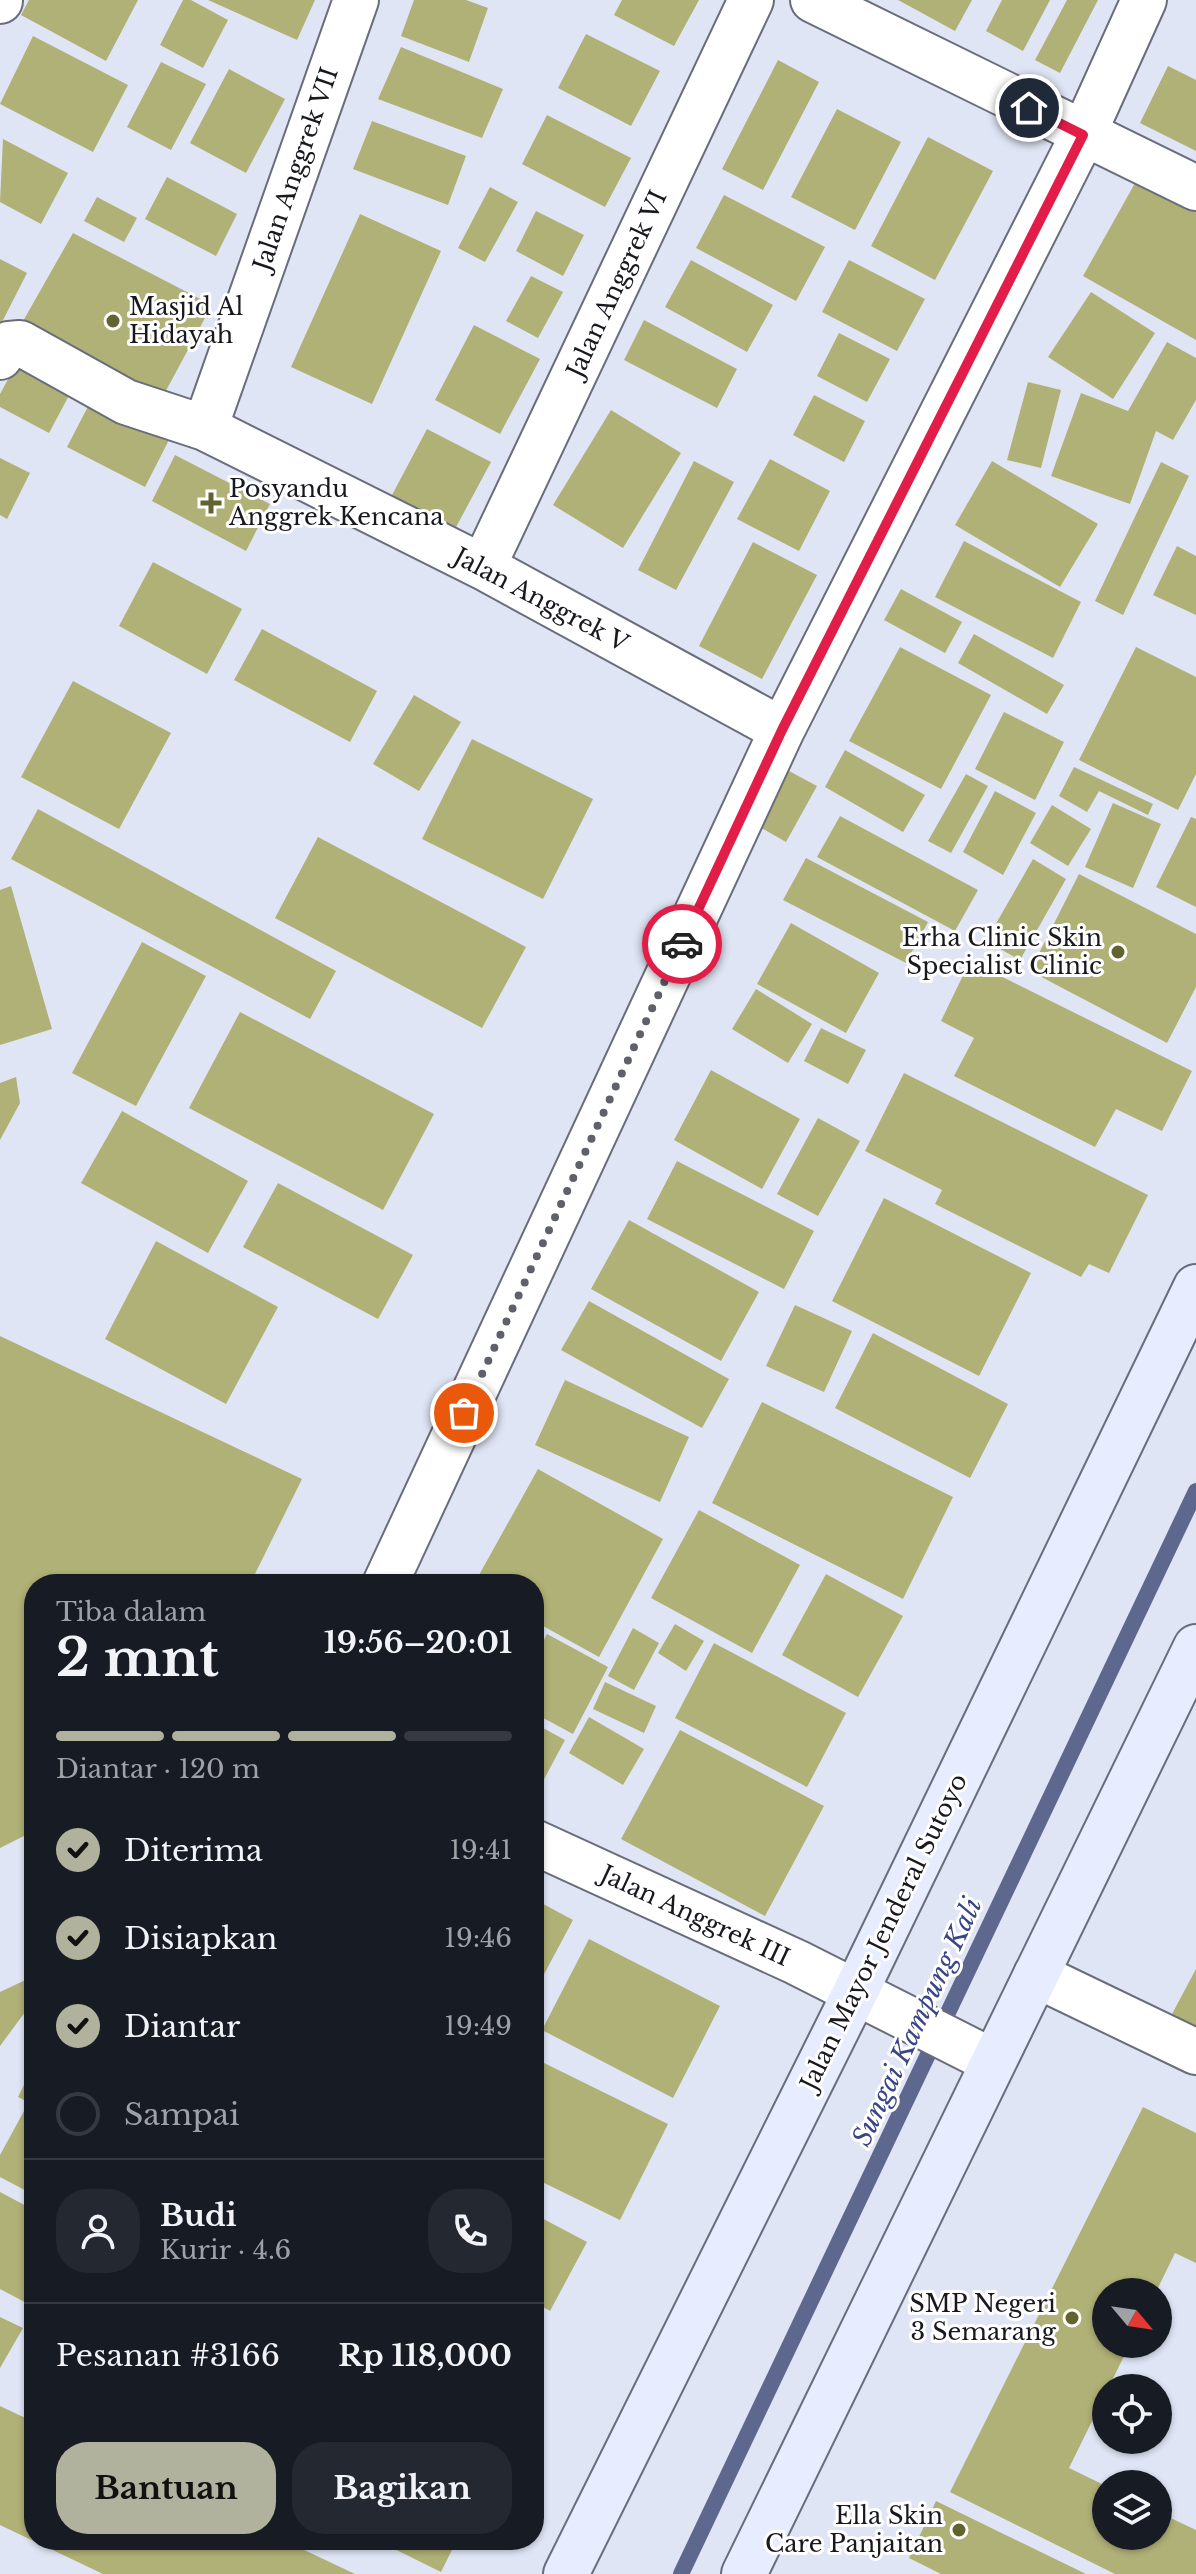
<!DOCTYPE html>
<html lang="id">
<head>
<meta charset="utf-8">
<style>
	:root { --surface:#171b24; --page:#242831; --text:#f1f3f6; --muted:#9ea1a6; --line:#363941; --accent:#b1b29d }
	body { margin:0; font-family:"Libre Baskerville",serif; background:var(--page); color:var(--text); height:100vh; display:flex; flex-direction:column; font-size:30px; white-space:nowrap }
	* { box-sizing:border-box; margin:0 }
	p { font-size:26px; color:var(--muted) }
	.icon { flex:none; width:44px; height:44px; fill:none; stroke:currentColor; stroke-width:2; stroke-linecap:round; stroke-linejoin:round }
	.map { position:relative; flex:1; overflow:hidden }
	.side { position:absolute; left:24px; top:1574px; width:520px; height:976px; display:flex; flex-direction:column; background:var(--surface); border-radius:32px; box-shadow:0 2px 6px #0004 }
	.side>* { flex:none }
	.needle { width:52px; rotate:119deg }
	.buttons { position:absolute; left:1092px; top:2278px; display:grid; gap:16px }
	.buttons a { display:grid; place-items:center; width:80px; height:80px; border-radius:50%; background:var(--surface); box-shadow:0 2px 6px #0004; font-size:40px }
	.pin { position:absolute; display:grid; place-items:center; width:68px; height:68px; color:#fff; margin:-34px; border:4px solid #fff; border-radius:50%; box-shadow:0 2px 8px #0007 }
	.courier { position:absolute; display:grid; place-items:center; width:80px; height:80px; margin:-40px; border:6px solid #e11d48; border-radius:50%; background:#fff; color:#222; box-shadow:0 2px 10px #0007 }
	.overview em { font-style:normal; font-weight:800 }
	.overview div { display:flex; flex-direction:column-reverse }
	.overview { display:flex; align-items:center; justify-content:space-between; height:136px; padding:0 32px }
	h1 { font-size:52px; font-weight:800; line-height:60px }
	.bar { display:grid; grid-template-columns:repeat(4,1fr); gap:12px 8px; align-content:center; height:96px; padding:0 32px }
	.bar i { height:10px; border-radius:6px; background:var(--line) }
	.bar .on { background:var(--accent) }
	.bar p { grid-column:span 4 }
	.line { display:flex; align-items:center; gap:20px; padding:0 32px; border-top:2px solid var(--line) }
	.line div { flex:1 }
	.round { display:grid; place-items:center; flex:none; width:84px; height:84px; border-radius:32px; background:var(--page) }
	ol { padding:0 32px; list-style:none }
	li { display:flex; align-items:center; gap:24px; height:88px }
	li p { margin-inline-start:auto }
	li .icon { padding:8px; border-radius:50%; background:var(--accent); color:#111; stroke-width:4 }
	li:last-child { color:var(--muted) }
	li i { width:44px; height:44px; border:4px solid var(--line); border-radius:50% }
	.button { display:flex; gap:16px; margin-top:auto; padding:16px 32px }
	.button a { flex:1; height:92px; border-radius:32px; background:var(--accent); color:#111; font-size:32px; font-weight:800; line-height:92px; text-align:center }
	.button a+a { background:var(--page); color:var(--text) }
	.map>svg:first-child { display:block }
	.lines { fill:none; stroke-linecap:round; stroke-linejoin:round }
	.stream { stroke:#5e678d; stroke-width:16 }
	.building { fill:#b0b176 }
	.street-casing { stroke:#696d7b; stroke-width:48 }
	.secondary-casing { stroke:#696d7b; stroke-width:48 }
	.street { stroke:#fff; stroke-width:44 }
	.secondary { stroke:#e7ecfe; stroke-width:44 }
	.done { stroke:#5e606a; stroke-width:8; stroke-dasharray:0 14.4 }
	.route { stroke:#e11d48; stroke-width:10 }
	.poi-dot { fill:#636330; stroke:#fff; stroke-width:3 }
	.labels { text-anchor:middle; stroke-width:6; stroke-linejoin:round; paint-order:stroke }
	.street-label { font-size:24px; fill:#18191f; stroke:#fff }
	.poi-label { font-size:24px; fill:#18191f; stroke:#fff; text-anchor:end }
	.water-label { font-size:26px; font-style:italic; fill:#3a4586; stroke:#fff }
</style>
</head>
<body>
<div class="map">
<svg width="1196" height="2574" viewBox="0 0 1196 2574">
	<rect width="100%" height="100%" fill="#e0e5f5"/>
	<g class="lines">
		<path class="stream" d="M681 2574 1196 1491"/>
	</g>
	<path class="building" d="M29 0H138L106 61 21 15Z
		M183 0H191L228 20 203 68 160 45Z
		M208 0H315L297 40Z
		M414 0H466L488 8 469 62 401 36Z
		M622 0H699L674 46 614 15Z
		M898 0H972L955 31Z
		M1002 0H1050L1023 51 986 31Z
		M1067 0H1098L1060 73 1035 60Z
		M586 34 660 71 631 126 558 88Z
		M33 36 128 85 93 152 0 104Z
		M401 47 503 89 482 138 378 99Z
		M778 60 819 82 763 190 722 169Z
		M161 62 206 84 171 150 127 127Z
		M1168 66 1196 80V151L1140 123Z
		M229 69 285 99 246 173 190 143Z
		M837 109 901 142 855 230 791 197Z
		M547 115 631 158 605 207 522 164Z
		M372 121 466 156 448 205 353 169Z
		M928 137 993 171 935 280 871 246Z
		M3 139 68 173 41 224 0 202Z
		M1139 176 1196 208V340L1083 276Z
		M167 177 237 214 216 256 145 219Z
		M490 187 518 202 485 262 458 248Z
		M724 195 825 247 796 301 696 248Z
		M97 197 137 218 124 242 84 221Z
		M536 211 584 235 563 276 516 251Z
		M360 214 441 251 372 404 291 367Z
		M73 233 212 305 154 413 14 337Z
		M0 259 27 273 0 326Z
		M691 260 773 305 747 352 665 307Z
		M849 260 925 299 897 351 822 312Z
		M531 276 563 292 538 338 506 321Z
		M1091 292 1155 333 1113 399 1048 357Z
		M644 320 737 369 717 408 624 360Z
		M474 325 540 359 500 434 435 400Z
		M839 333 890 359 867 402 817 376Z
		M1167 342 1196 358V400L1173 440 1156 431 1130 504 1051 476 1081 393 1128 411Z
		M19 359 73 388 49 433 0 407V394Z
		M1028 382 1061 390 1041 468 1007 460Z
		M95 393 172 434 145 487 67 447Z
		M814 395 865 421 844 462 793 435Z
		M611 410 681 453 623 548 553 505Z
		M427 429 491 462 455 529 392 495Z
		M175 455 270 504 246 551 152 501Z
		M0 458 30 473 7 519 0 515Z
		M770 459 830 491 799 551 737 519Z
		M694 461 734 482 676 590 638 570Z
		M992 461 1098 524 1060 587 955 525Z
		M1161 462 1189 476 1123 615 1095 601Z
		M964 541 1081 602 1053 658 935 597Z
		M753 542 817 575 762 679 699 646Z
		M1177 546 1196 556V615L1153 595Z
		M153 562 242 609 207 674 119 626Z
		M901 589 962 622 945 653 884 620Z
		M262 629 377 691 350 742 234 680Z
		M974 634 1064 685 1047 714 958 663Z
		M900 647 991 695 941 789 849 741Z
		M1136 647 1196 677V774L1178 810 1079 760Z
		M73 681 171 733 119 829 21 777Z
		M414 695 461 722 419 791 373 764Z
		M1004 712 1064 742 1035 800 975 769Z
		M472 739 593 799 543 899 422 839Z
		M845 750 925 795 903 832 825 787Z
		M1074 767 1153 804 1148 815 1099 791 1087 812 1059 796Z
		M789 771 817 786 786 842 758 826Z
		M966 774 988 786 951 853 928 841Z
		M995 791 1036 813 1003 875 963 852Z
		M1113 803 1161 824 1133 888 1085 867Z
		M1052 805 1091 829 1068 866 1030 843Z
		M38 809 336 971 310 1019 11 859Z
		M840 816 978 890 955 931 817 857Z
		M1191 817 1196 819V907L1156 887Z
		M318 837 526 947 482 1028 275 918Z
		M806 858 928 922 906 963 783 900Z
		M1033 859 1066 879 1020 960 986 941Z
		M1079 874 1196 934V987L1167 1043 1030 971Z
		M11 886 52 1029 0 1045V890Z
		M791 923 879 973 846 1033 757 984Z
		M142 942 206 976 136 1106 72 1073Z
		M970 961 1192 1071 1162 1131 1116 1109 1095 1147 954 1076 974 1038 941 1021Z
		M756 989 812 1024 788 1063 732 1029Z
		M240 1012 434 1114 383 1210 189 1108Z
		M821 1028 866 1050 848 1084 804 1061Z
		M711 1070 800 1119 762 1189 674 1140Z
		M904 1073 1148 1195 1109 1273 1089 1264 1081 1277 935 1204 942 1190 865 1151Z
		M16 1077 20 1103 0 1140V1083Z
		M122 1111 248 1181 208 1253 81 1183Z
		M818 1118 860 1141 818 1216 777 1194Z
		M677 1161 814 1231 784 1289 647 1219Z
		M278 1183 413 1255 378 1319 243 1247Z
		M884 1198 1031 1273 979 1376 832 1301Z
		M629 1220 759 1292 721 1361 591 1289Z
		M156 1241 278 1307 226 1404 105 1339Z
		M589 1301 729 1379 702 1428 561 1350Z
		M795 1305 852 1331 824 1392 766 1366Z
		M873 1333 1008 1404 970 1478 835 1408Z
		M0 1336 302 1479 250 1584H34V1831L0 1848Z
		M565 1380 689 1437 660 1502 535 1445Z
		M762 1402 953 1497 903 1599 712 1503Z
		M538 1469 663 1539 599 1657 534 1621V1584H474Z
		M699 1510 800 1565 752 1653 651 1598Z
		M826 1574 903 1616 858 1697 782 1655Z
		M675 1624 704 1641 686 1671 658 1653Z
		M633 1628 659 1643 634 1690 608 1676Z
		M547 1634 608 1667 573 1734 534 1713V1659Z
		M714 1643 846 1713 807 1787 675 1718Z
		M605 1682 656 1706 644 1733 593 1709Z
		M589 1717 644 1749 623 1785 569 1753Z
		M534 1723 565 1740 534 1798Z
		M680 1730 824 1806 765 1916 621 1839Z
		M534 1899 573 1920 534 1993Z
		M589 1939 720 2006 673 2098 542 2030Z
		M1196 1969V2027L1172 2014Z
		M34 1976V2000L0 2046V1992Z
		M534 2058 668 2124 620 2220 534 2178Z
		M34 2065V2105L18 2097Z
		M1143 2107 1196 2133V2263L1175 2253 1156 2292H1106V2344H1130L1069 2468 1106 2486V2536H1158V2512L1196 2530V2574H1115L950 2492Z
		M24 2111 34 2116V2195L0 2177V2155Z
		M0 2192 34 2210V2307L0 2289Z
		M534 2214 587 2242 550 2311 534 2302Z
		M0 2317 23 2328 0 2368Z
		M0 2406 34 2422V2540H283L355 2574H103L0 2525Z
		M936 2501 1086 2574H941L909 2558Z
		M376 2540H457L441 2572Z"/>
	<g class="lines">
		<g class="street-casing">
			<path id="street" d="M813 0 1196 188
				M0 1V0
				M0 357 9 344 20 343 126 402 205 428 483 567 782 730
				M205 428 356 0
				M483 567 751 0
				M385 1584 782 730 1083 135 1144 0
				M534 1842 796 1962 992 2061
				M1036 1975 1196 2052"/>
		</g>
		<g class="secondary-casing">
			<path id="secondary" d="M566 2574 855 1993 1196 1287
				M744 2574 1196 1647"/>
		</g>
		<use href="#street" class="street"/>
		<use href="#secondary" class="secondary"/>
	</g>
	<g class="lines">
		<path class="done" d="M464 1413 682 944"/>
		<path class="route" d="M682 944 782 730 1083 135 1029 108"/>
	</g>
	<g class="poi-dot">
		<circle cx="113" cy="321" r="8"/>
		<path d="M207 491h8v8h8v8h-8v8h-8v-8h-8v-8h8z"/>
		<circle cx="1118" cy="952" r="8"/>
		<circle cx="1072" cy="2318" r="8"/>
		<circle cx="959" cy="2530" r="8"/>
	</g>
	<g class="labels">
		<g class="street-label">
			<text transform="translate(296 169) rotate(-71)" y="8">Jalan Anggrek VII</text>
			<text transform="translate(617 284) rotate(-65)" y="8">Jalan Anggrek VI</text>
			<text transform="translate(541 600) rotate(28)" y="8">Jalan Anggrek V</text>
			<text transform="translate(695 1916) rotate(25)" y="8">Jalan Anggrek III</text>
			<text transform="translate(884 1932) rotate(-64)" y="8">Jalan Mayor Jenderal Sutoyo</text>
		</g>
		<g class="poi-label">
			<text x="129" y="315" text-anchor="start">Masjid Al<tspan x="129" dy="28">Hidayah</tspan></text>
			<text x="229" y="497" text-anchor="start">Posyandu<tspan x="229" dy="28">Anggrek Kencana</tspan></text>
			<text x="1102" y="946">Erha Clinic Skin<tspan x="1102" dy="28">Specialist Clinic</tspan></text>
			<text x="1056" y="2312">SMP Negeri<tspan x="1056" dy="28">3 Semarang</tspan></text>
			<text x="943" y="2524">Ella Skin<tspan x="943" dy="28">Care Panjaitan</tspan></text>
		</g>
		<g class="water-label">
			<text transform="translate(917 2022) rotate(-65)" y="9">Sungai Kampung Kali</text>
		</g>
	</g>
</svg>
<div class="buttons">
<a><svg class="needle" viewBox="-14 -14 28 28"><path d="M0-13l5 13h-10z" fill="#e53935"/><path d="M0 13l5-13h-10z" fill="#9ea1a6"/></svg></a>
<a><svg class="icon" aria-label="locate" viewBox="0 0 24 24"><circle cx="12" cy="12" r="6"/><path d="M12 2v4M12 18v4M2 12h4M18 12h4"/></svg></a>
<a><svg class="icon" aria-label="layers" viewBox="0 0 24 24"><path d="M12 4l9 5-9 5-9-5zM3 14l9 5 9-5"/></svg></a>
</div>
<div class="pin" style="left:464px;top:1413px;background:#ea580c"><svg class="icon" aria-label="bag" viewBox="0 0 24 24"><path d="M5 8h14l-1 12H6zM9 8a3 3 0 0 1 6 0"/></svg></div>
<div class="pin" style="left:1029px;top:108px;background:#1f2937"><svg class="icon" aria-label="home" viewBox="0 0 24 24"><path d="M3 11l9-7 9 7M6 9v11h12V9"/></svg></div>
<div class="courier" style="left:682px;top:944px"><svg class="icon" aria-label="car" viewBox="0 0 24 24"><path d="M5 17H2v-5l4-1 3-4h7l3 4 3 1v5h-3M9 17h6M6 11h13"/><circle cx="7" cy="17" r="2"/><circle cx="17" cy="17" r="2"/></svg></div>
<section class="side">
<div class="overview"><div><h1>2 mnt</h1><p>Tiba dalam</p></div><em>19:56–20:01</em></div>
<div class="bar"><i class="on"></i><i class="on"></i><i class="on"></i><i></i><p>Diantar · 120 m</p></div>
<ol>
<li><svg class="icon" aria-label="check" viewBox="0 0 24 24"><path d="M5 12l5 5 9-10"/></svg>Diterima<p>19:41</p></li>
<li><svg class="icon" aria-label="check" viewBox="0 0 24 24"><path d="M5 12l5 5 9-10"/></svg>Disiapkan<p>19:46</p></li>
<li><svg class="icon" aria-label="check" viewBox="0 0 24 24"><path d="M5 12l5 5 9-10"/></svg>Diantar<p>19:49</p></li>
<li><i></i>Sampai</li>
</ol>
<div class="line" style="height:144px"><a class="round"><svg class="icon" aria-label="person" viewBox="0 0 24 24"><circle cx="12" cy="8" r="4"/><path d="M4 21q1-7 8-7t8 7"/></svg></a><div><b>Budi</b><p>Kurir · 4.6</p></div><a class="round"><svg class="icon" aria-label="phone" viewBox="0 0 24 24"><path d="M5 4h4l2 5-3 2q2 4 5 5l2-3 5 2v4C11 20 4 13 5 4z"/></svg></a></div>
<div class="line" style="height:104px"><div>Pesanan #3166</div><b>Rp 118,000</b></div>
<div class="button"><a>Bantuan</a><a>Bagikan</a></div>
</section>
</div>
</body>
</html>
